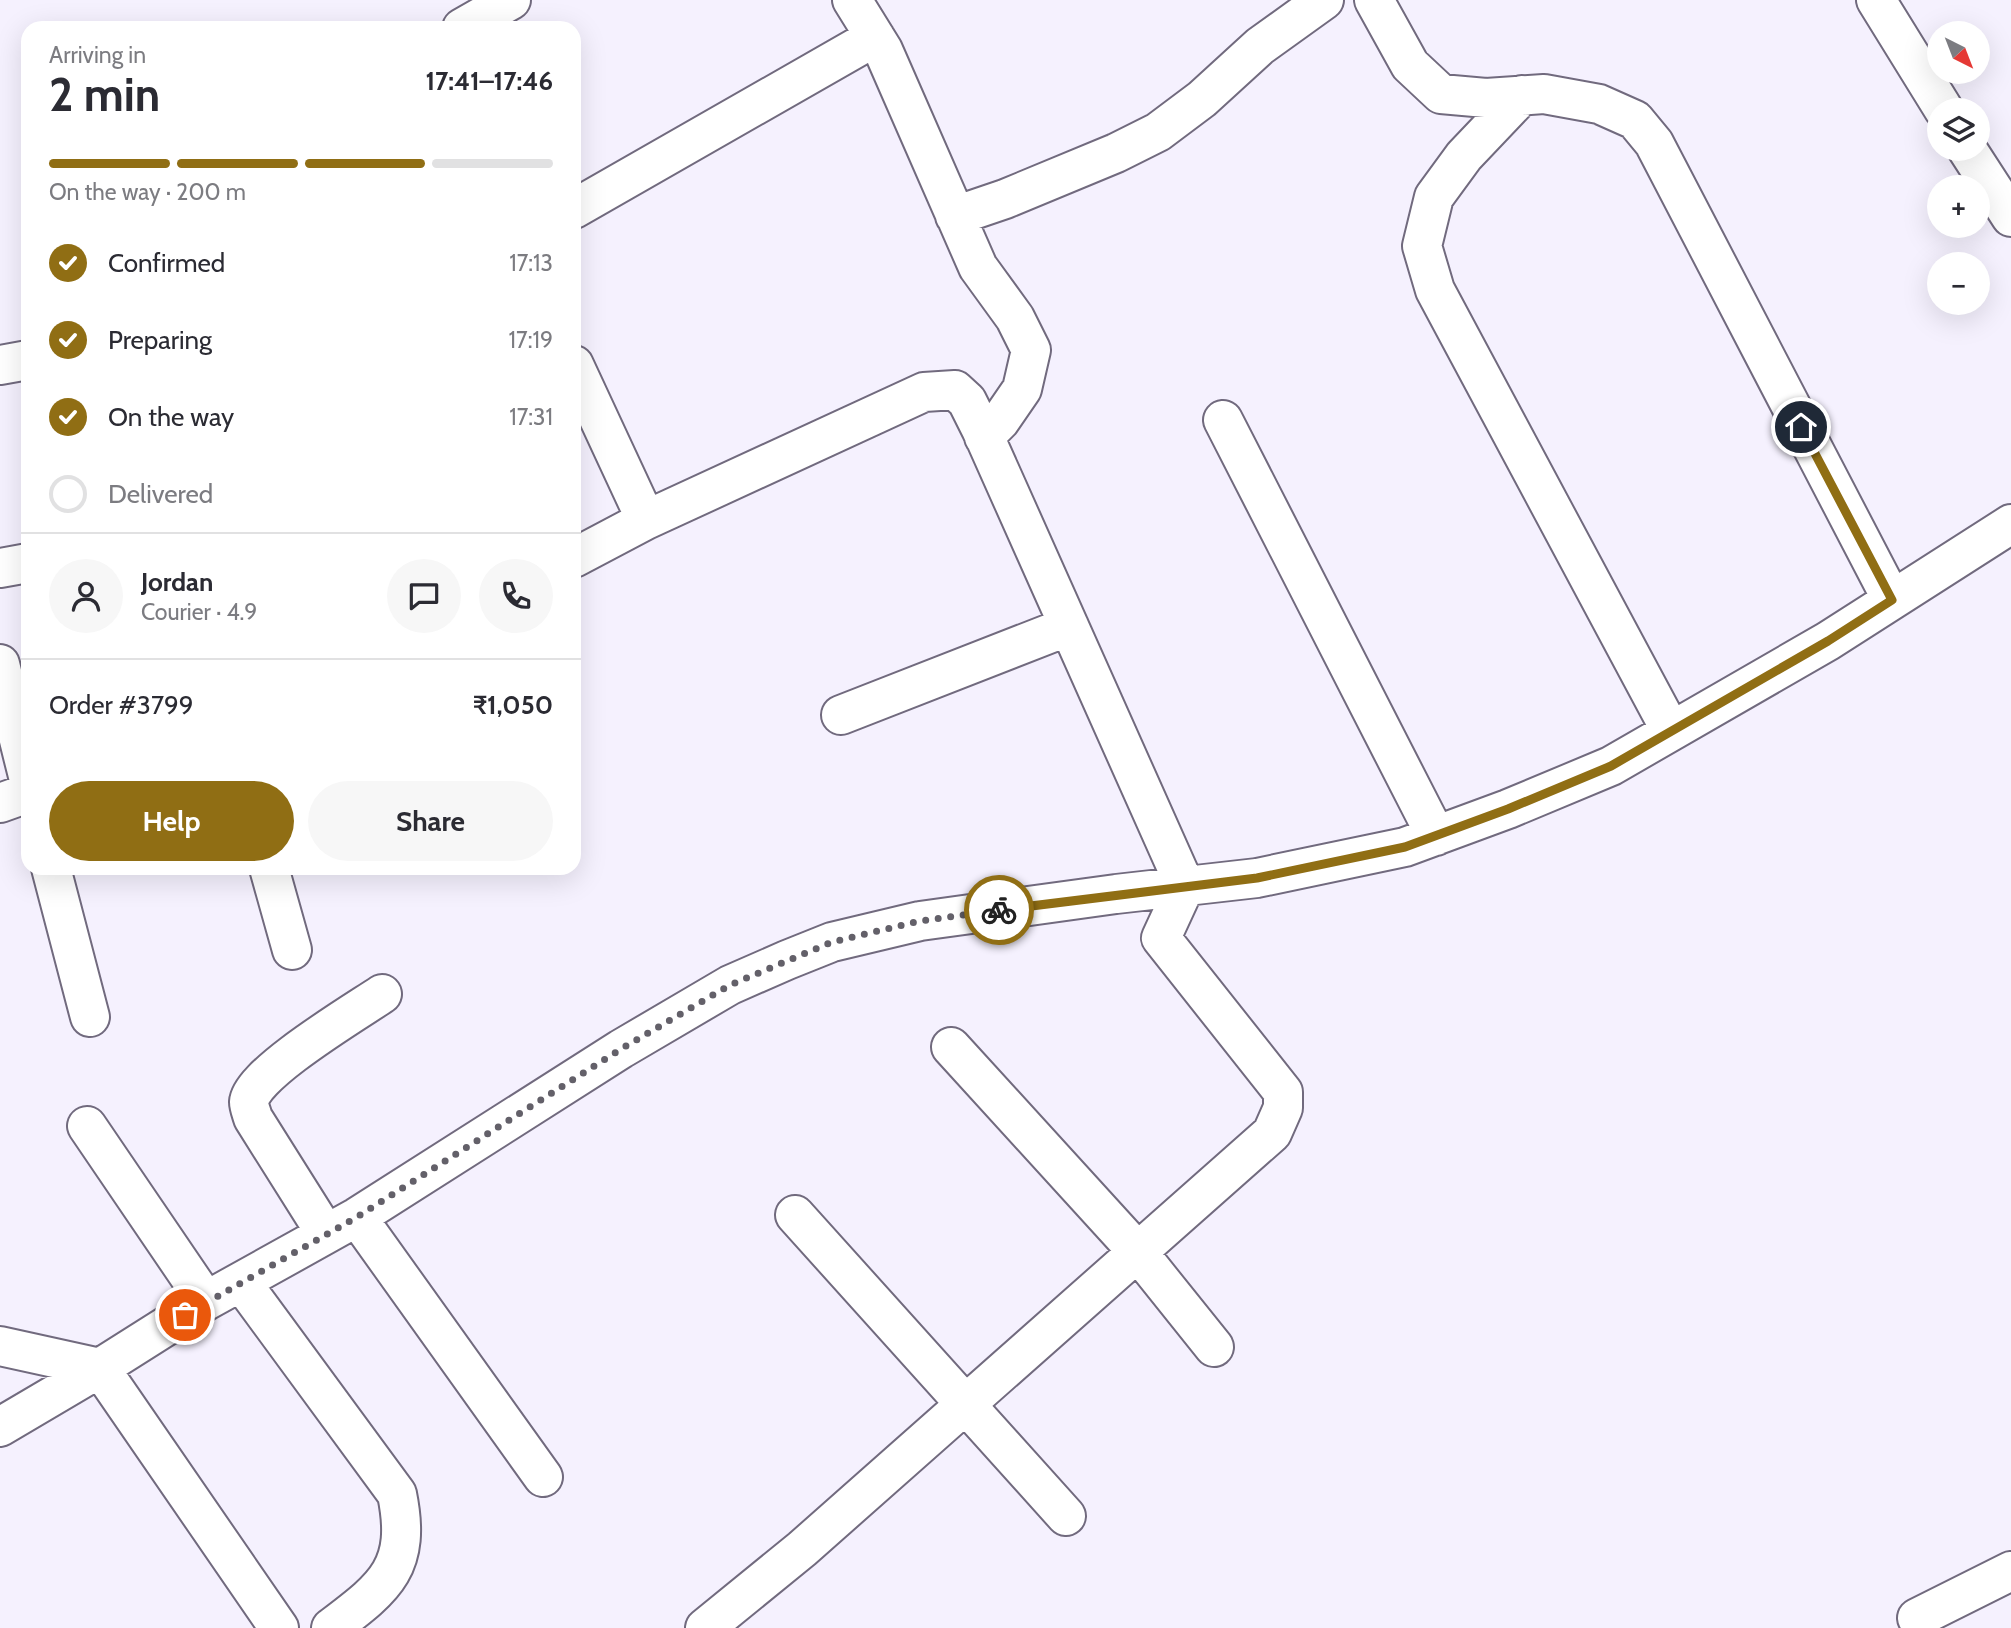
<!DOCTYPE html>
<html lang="en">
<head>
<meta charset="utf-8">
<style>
	:root { --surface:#fff; --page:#f7f7f7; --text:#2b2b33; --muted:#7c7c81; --line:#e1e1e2; --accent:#906e14 }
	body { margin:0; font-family:Cabin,sans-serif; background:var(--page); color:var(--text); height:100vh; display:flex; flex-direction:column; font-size:26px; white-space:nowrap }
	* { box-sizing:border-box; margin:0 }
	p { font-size:23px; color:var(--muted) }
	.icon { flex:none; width:38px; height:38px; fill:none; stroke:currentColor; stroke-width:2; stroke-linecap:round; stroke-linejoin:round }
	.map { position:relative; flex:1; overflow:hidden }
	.drawer { position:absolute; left:21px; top:21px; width:560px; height:854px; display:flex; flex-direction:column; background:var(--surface); border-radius:21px; box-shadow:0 7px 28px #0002 }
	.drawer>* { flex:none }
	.needle { width:46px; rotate:138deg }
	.tools { position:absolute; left:1927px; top:21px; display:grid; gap:14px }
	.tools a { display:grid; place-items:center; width:63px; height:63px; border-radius:50%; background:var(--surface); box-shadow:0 7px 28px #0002; font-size:35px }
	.pin { position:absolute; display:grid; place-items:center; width:60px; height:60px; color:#fff; margin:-30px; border:4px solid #fff; border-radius:50%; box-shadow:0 2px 7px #0007 }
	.courier { position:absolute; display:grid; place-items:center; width:70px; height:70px; margin:-35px; border:5px solid #906e14; border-radius:50%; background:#fff; color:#222; box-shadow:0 2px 9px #0007 }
	.summary em { font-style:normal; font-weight:800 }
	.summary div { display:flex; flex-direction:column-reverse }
	.summary { display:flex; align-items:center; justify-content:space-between; height:119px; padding:0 28px }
	h1 { font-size:46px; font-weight:800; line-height:52px }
	.bar { display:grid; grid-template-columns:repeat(4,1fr); gap:10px 7px; align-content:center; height:84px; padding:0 28px }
	.bar i { height:9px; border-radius:5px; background:var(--line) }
	.bar .current { background:var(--accent) }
	.bar p { grid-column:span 4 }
	.line { display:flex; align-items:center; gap:18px; padding:0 28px; border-top:2px solid var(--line) }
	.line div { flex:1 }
	.round { display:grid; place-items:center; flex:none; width:74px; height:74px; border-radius:37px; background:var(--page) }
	ol { padding:0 28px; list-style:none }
	li { display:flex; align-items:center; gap:21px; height:77px }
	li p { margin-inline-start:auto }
	li .icon { padding:7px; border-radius:50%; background:var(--accent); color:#fff; stroke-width:4 }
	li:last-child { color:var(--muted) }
	li i { width:38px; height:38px; border:4px solid var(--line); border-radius:50% }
	.button { display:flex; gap:14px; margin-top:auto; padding:14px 28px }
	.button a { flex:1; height:80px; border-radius:42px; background:var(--accent); color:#fff; font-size:28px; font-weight:800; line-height:80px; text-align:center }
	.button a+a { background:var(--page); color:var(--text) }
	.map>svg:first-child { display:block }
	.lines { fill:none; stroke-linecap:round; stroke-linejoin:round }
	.minor-casing { stroke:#716a7e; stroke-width:42 }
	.minor { stroke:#fff; stroke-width:38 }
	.done { stroke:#636069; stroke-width:7; stroke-dasharray:0 12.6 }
	.route { stroke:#906e14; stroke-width:9 }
</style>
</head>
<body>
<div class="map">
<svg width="2011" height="1628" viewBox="0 0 2011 1628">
	<rect width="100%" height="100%" fill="#f5f1fe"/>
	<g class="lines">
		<g class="minor-casing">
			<path id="minor" d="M852 0 883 50 978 267 1015 318 1031 350 1022 389 1000 421 984 437
				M1374 0 1410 65 1441 94 1486 98 1544 94 1599 104 1635 120 1654 143 1892 600
				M1876 0 1944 110
				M462 28 511 0
				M1522 95 1464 156 1434 197 1422 246 1435 290 1671 731
				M1967 149 2011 217
				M574 209 875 37
				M955 216 1005 199 1116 153 1158 132 1202 99 1260 46 1324 0
				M0 365 28 360
				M574 365 646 520
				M1223 420 1436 836
				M574 558 646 520 924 392 955 390 967 401 981 429 1185 886 1161 938 1283 1092V1108L1272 1133 802 1549 705 1628
				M0 568 28 563
				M0 664 28 776
				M841 715 1069 626
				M0 803 28 793
				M51 868 90 1017
				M269 868 292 950
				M951 1047 1137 1251 1214 1347
				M87 1126 206 1301
				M795 1215 1066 1516
				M357 1217 543 1477
				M326 1234 253 1118C252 1114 249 1107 249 1102 251 1074 357 1011 382 994
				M242 1283 397 1494C412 1568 385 1587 331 1628
				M0 1346 100 1368 206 1301 357 1217 621 1049 730 985 787 960 832 942 920 921 1116 894 1257 878 1405 847 1508 809 1611 766 1828 641 2011 524
				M0 1427 100 1368 279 1628
				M1917 1618 2011 1571"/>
		</g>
		<use href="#minor" class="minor"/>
	</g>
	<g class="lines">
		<path class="done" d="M185 1315 357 1217 621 1049 730 985 832 942 920 921 999 910"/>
		<path class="route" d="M999 910 1257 878 1405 847 1508 809 1611 766 1828 641 1892 600 1801 427"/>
	</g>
</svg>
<div class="tools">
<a><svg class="needle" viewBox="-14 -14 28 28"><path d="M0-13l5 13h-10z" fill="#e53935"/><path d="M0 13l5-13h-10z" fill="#7c7c81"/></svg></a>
<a><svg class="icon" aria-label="layers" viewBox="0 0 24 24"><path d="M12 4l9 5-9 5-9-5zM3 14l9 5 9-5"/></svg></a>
<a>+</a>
<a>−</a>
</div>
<div class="pin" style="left:185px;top:1315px;background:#ea580c"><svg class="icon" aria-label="bag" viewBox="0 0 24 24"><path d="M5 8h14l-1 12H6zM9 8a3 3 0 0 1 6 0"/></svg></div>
<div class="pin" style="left:1801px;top:427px;background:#1f2937"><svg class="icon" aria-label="home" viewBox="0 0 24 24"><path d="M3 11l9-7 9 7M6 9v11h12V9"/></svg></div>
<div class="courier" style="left:999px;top:910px"><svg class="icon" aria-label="bike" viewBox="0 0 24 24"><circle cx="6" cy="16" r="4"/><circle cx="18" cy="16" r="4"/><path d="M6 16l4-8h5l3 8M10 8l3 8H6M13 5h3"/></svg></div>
<section class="drawer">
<div class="summary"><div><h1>2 min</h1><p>Arriving in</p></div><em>17:41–17:46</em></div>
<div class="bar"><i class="current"></i><i class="current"></i><i class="current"></i><i></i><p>On the way · 200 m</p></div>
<ol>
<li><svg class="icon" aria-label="check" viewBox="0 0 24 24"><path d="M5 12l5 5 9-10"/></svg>Confirmed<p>17:13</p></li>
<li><svg class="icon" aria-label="check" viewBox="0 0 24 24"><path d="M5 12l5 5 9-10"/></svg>Preparing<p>17:19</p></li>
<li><svg class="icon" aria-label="check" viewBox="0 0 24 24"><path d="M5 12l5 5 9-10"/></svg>On the way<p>17:31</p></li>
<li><i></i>Delivered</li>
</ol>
<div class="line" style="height:126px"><a class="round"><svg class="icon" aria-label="person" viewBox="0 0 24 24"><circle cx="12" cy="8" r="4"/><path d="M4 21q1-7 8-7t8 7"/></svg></a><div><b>Jordan</b><p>Courier · 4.9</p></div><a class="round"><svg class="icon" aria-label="chat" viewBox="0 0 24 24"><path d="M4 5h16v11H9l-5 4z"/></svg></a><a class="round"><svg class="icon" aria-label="phone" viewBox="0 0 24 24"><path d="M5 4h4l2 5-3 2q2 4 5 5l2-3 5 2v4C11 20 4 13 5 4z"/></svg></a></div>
<div class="line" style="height:91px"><div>Order #3799</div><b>₹1,050</b></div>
<div class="button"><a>Help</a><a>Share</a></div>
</section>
</div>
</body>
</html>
